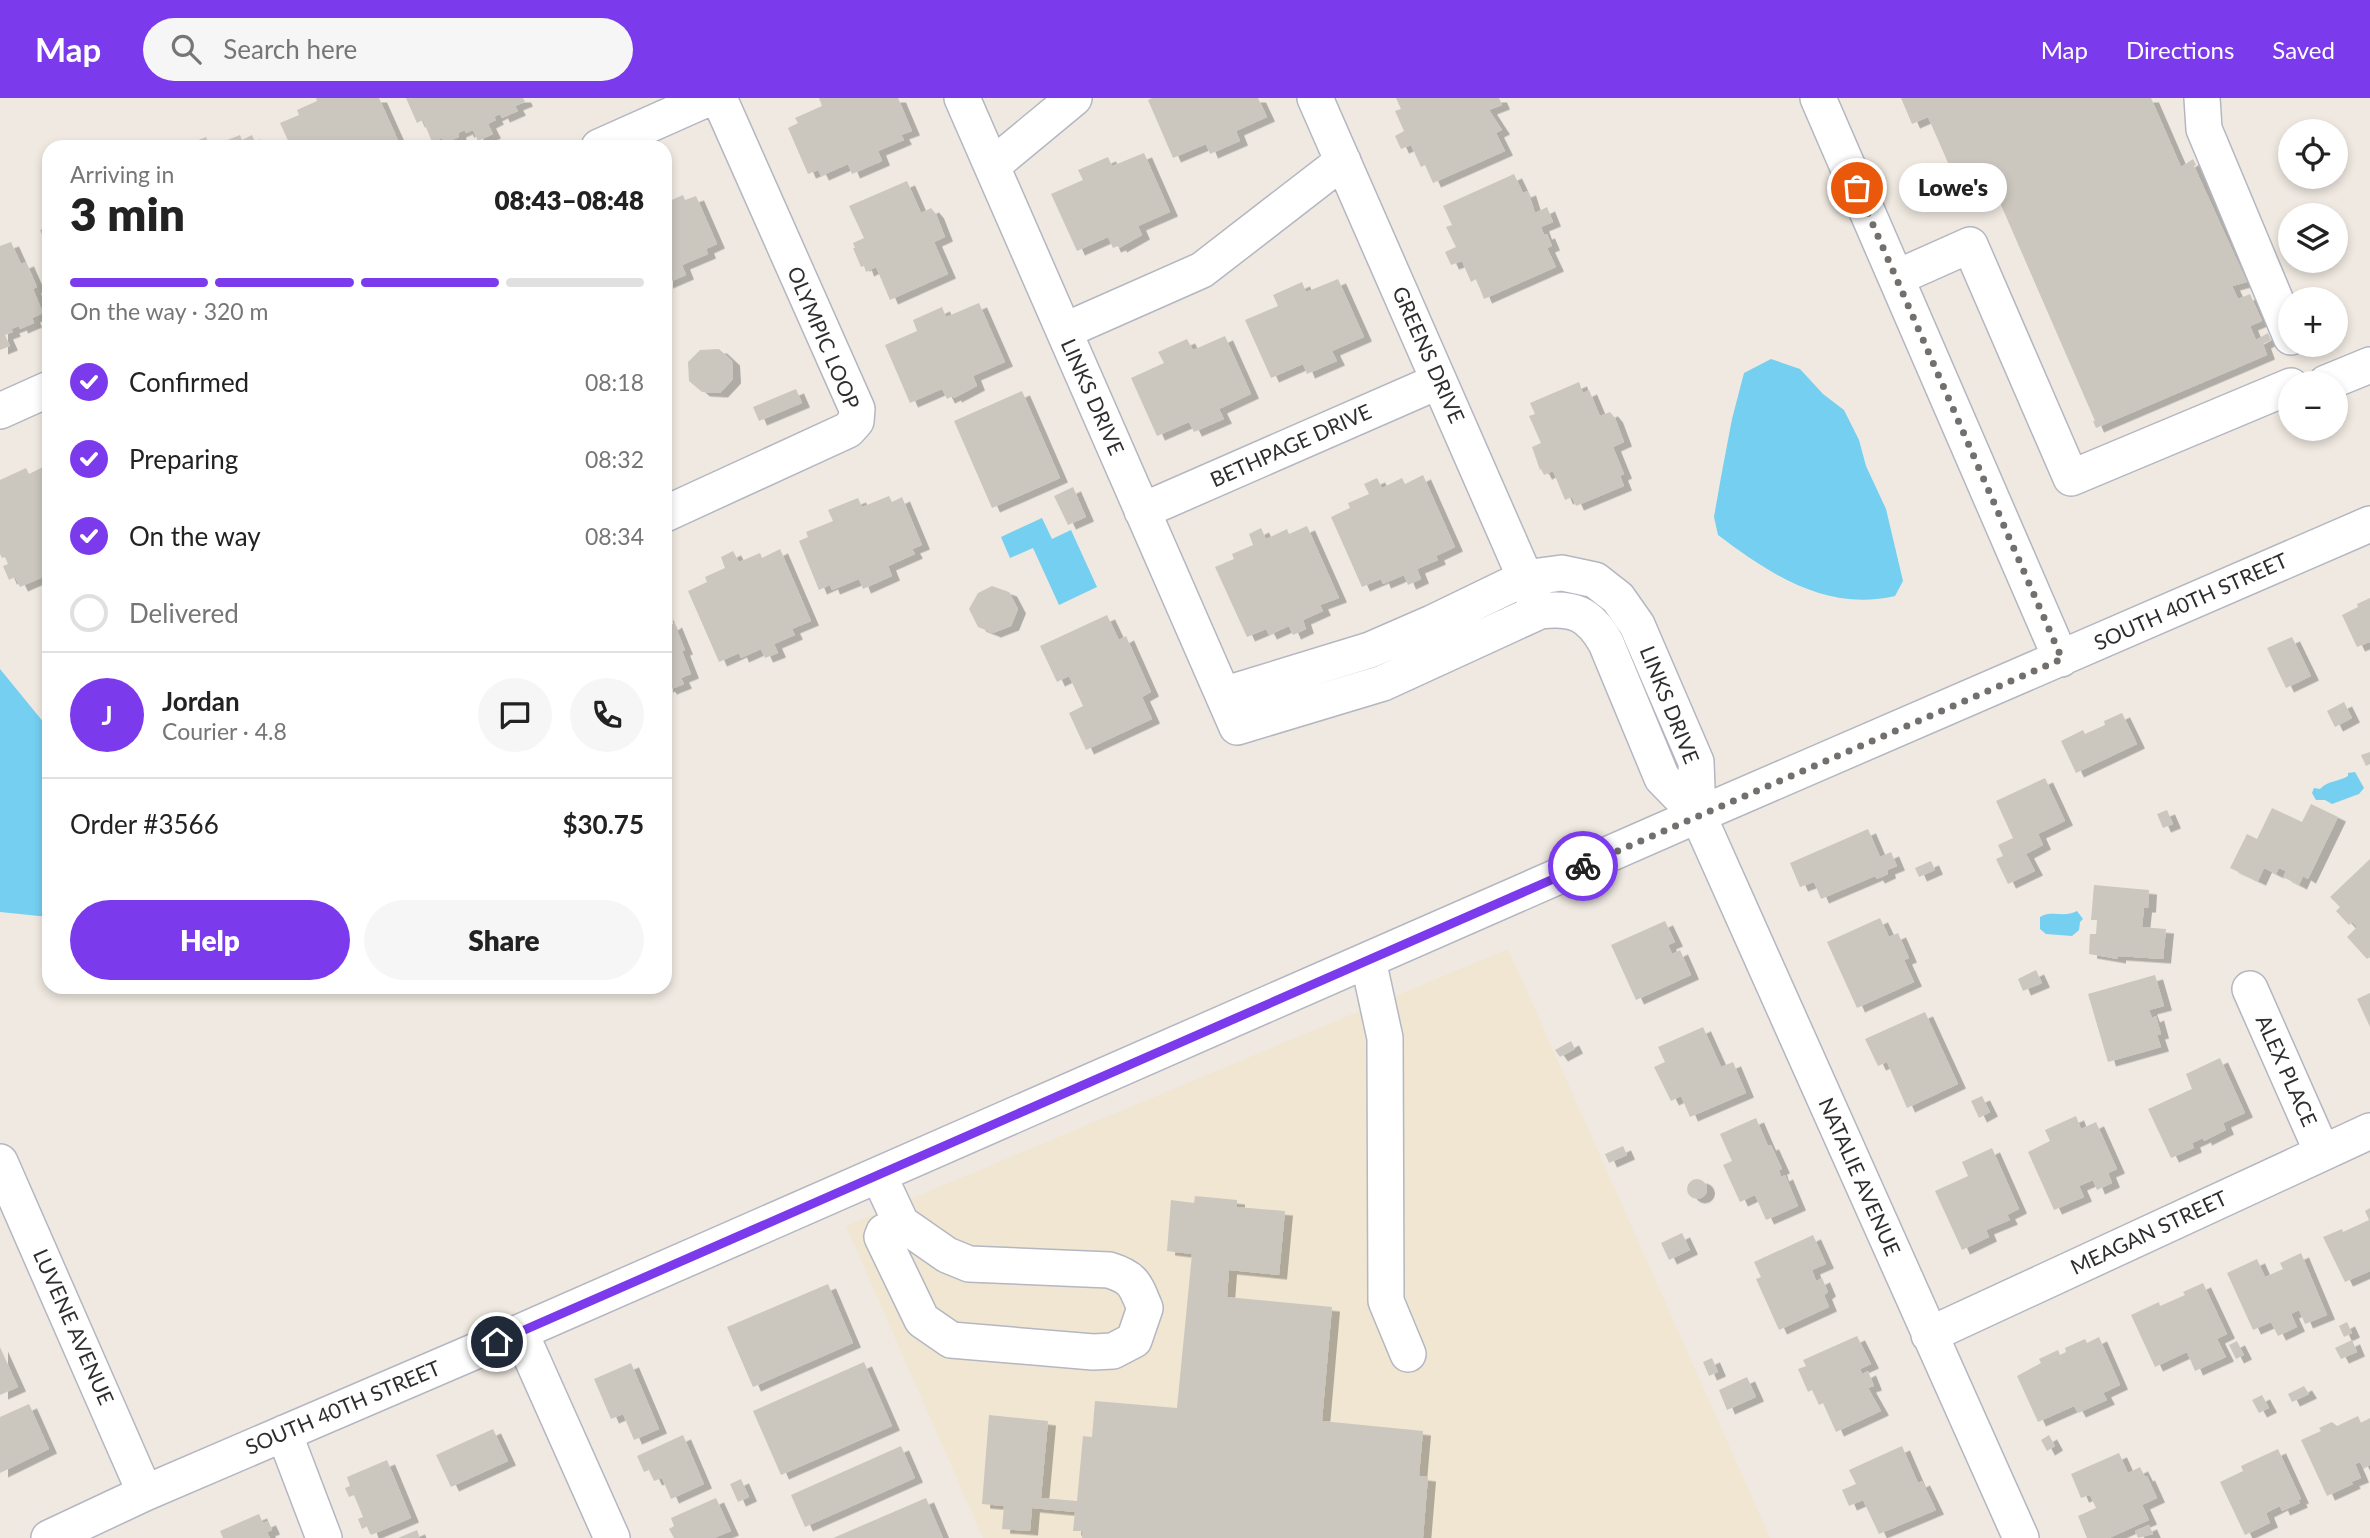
<!DOCTYPE html>
<html lang="en">
<head>
<meta charset="utf-8">
<style>
	:root { --surface:#fff; --page:#f6f6f6; --text:#222; --muted:#767676; --line:#e0e0e0; --accent:#7c3aed }
	body { margin:0; font-family:Lato,sans-serif; background:var(--page); color:var(--text); height:100vh; display:flex; flex-direction:column; font-size:26px; white-space:nowrap }
	* { box-sizing:border-box; margin:0 }
	p { font-size:23px; color:var(--muted) }
	.icon { flex:none; width:38px; height:38px; fill:none; stroke:currentColor; stroke-width:2; stroke-linecap:round; stroke-linejoin:round }
	.map { position:relative; flex:1; overflow:hidden }
	.panel { position:absolute; left:42px; top:42px; width:630px; height:854px; display:flex; flex-direction:column; background:var(--surface); border-radius:21px; box-shadow:0 4px 10px #0003 }
	.panel>* { flex:none }
	.tools { position:absolute; left:2278px; top:21px; display:grid; gap:14px }
	.tools a { display:grid; place-items:center; width:70px; height:70px; border-radius:50%; background:var(--surface); box-shadow:0 4px 10px #0003; font-size:35px }
	.pin { position:absolute; display:grid; place-items:center; width:60px; height:60px; color:#fff; margin:-30px; border:4px solid #fff; border-radius:50%; box-shadow:0 2px 7px #0007 }
	.courier { position:absolute; display:grid; place-items:center; width:70px; height:70px; margin:-35px; border:5px solid #7c3aed; border-radius:50%; background:#fff; color:#222; box-shadow:0 2px 9px #0007 }
	.bubble { position:absolute; height:49px; border-radius:24px; background:var(--surface); box-shadow:0 4px 10px #0003; font-size:23px; font-weight:800; line-height:49px; text-align:center }
	.head em { font-style:normal; font-weight:800 }
	.head div { display:flex; flex-direction:column-reverse }
	.head { display:flex; align-items:center; justify-content:space-between; height:119px; padding:0 28px }
	h1 { font-size:46px; font-weight:800; line-height:52px }
	.bar { display:grid; grid-template-columns:repeat(4,1fr); gap:10px 7px; align-content:center; height:84px; padding:0 28px }
	.bar i { height:9px; border-radius:5px; background:var(--line) }
	.bar .active { background:var(--accent) }
	.bar p { grid-column:span 4 }
	.line { display:flex; align-items:center; gap:18px; padding:0 28px; border-top:2px solid var(--line) }
	.line div { flex:1 }
	.round { display:grid; place-items:center; flex:none; width:74px; height:74px; border-radius:37px; background:var(--page) }
	ol { padding:0 28px; list-style:none }
	li { display:flex; align-items:center; gap:21px; height:77px }
	li p { margin-inline-start:auto }
	li .icon { padding:7px; border-radius:50%; background:var(--accent); color:#fff; stroke-width:4 }
	li:last-child { color:var(--muted) }
	li i { width:38px; height:38px; border:4px solid var(--line); border-radius:50% }
	.action { display:flex; gap:14px; margin-top:auto; padding:14px 28px }
	.action a { flex:1; height:80px; border-radius:42px; background:var(--accent); color:#fff; font-size:28px; font-weight:800; line-height:80px; text-align:center }
	.action a+a { background:var(--page); color:var(--text) }
	header { display:flex; align-items:center; gap:42px; box-sizing:border-box; height:98px; padding:0 35px; background:var(--accent); color:#fff }
	header strong { font-size:33px }
	nav { display:flex; gap:38px; margin-inline-start:auto; font-size:24px }
	.search { width:490px; height:63px; background:var(--page); display:flex; align-items:center; gap:18px; box-sizing:border-box; padding:0 24px; border-radius:38px; color:var(--muted); font-size:26px }
	.map>svg:first-child { display:block }
	.education { fill:#f0e6d1 }
	.water { fill:#75cff0 }
	.building { fill:#cbc7bf; filter:url(#shadow) }
	.lines { fill:none; stroke-linecap:round; stroke-linejoin:round }
	.minor-casing { stroke:#b4b7c1; stroke-width:38 }
	.minor { stroke:#fff; stroke-width:35 }
	.done { stroke:#726f6d; stroke-width:7; stroke-dasharray:0 12.6 }
	.route { stroke:#7c3aed; stroke-width:9 }
	.labels { text-anchor:middle; stroke-width:5; stroke-linejoin:round; paint-order:stroke }
	.street-label { font-size:21px; fill:#2e2e2e; stroke:#fff }
</style>
</head>
<body>
<header>
<strong>Map</strong>
<div class="search"><svg class="icon" aria-label="search" viewBox="0 0 24 24"><circle cx="10" cy="10" r="6"/><path d="M15 15l6 6"/></svg>Search here</div>
<nav><a>Map</a><a>Directions</a><a>Saved</a></nav>
</header>
<div class="map">
<svg width="2370" height="1440" viewBox="0 0 2370 1440">
	<defs>
		<filter id="shadow"><feDropShadow dx="8" dy="4.5" stdDeviation="0" flood-color="#0004"/></filter>
	</defs>
	<rect width="100%" height="100%" fill="#efe9e1"/>
	<path class="education" d="M1508 851 1770 1440H983L846 1128Z"/>
	<path class="water" d="M1771 261 1800 271 1823 296 1844 312 1859 342 1866 368 1886 411 1903 483 1895 498C1826 514 1770 476 1718 437L1714 419 1721 379 1732 321 1744 275Z
		M1042 420 1052 441 1071 432 1097 489 1059 507 1033 450 1010 460 1001 439Z
		M0 571 49 631V819L0 814Z
		M2355 674 2364 690 2359 696 2332 706 2325 702H2316L2312 695 2314 690 2320 691C2329 682 2338 684 2348 678V675Z
		M2077 813 2083 821 2080 824 2079 832 2072 838 2046 836 2040 831V819C2052 812 2065 820 2077 813Z"/>
	<path class="building" d="M316 0H379L401 49H291L280 25 299 17 297 12 317 3Z
		M406 0H523L525 4 515 8 518 13 502 20 500 16 494 19 496 22 488 26 493 36 478 43 473 32 466 35 465 32 458 35 459 39 444 45 442 40 432 44 423 22 417 25Z
		M819 0H898L912 33 901 37 904 42 878 53 882 63 852 76 848 66 821 78 818 72 808 76 788 30 798 25 795 20 822 8Z
		M1152 0H1258L1267 19 1236 33 1240 43 1210 56 1206 46 1173 60 1148 2Z
		M1396 0H1499L1502 7 1489 12 1502 32 1496 35 1505 53 1433 85 1425 67 1421 69 1411 47 1401 51 1395 38 1404 33 1395 13 1401 11Z
		M1901 0H2151L2181 69 2193 61 2196 67 2194 68 2247 184 2232 188 2238 201 2250 196 2262 223 2250 228 2256 242 2268 235 2271 242 2263 246 2267 257 2096 330 2093 323H2095L1991 84 1962 97 1928 19 1912 26Z
		M240 37 242 42 252 37 257 49H220L226 46 225 43Z
		M206 39 210 49H193L191 45Z
		M1144 55 1170 114 1138 128 1142 137 1119 150 1118 148 1113 150 1108 139 1077 153 1051 96 1083 82 1078 72 1108 59 1112 68Z
		M1514 76 1523 95 1528 93 1535 115 1547 109 1553 124 1541 129 1544 137 1547 136 1552 148 1547 150 1556 169 1484 201 1476 181 1471 184 1462 163 1451 167 1445 154 1456 149 1446 129 1452 127 1443 108Z
		M907 83 921 115 931 110 936 116 945 139 934 144 948 176 890 202 876 169 866 174 864 168 861 169 853 150H855L853 145 864 140 849 108Z
		M683 97 685 102 696 98 717 146 706 151 708 156 682 167 686 177 665 186V105Z
		M49 128V153L40 132Z
		M11 144 21 166 26 164 37 189 33 191 43 215 32 220 34 225 20 231 19 228 11 231 13 234 5 237 10 248 0 252V148Z
		M1338 181 1364 239 1332 253 1337 263 1307 276 1303 266 1271 280 1245 222 1278 208 1273 197 1302 184 1306 194Z
		M979 205 1005 264 973 278 977 288 954 300 953 298 947 301 942 291 910 305 885 247 917 233 913 222 942 209 946 219Z
		M1225 238 1251 296 1219 311 1224 321 1194 334 1189 324 1157 338 1131 280 1164 265 1158 254 1187 241 1193 252Z
		M719 251 732 263 733 281 720 295 702 294 689 283 688 264 700 252Z
		M1579 284 1583 295 1589 292 1600 318 1610 314 1615 320 1624 344 1613 349 1624 376 1620 378 1624 388 1576 408 1572 399 1565 402 1553 373 1544 377 1541 371 1540 372 1532 349 1541 345 1529 318 1535 316 1530 305Z
		M796 291 802 305 759 323 753 309Z
		M1022 293 1060 380 992 410 954 323Z
		M49 366V483L45 485 43 479 20 489 15 479 9 482 3 468 8 466 5 459 2 460 0 456V382L26 370 29 376Z
		M1423 377 1455 449 1436 458 1438 462 1417 471 1421 481 1408 487 1404 477 1383 486 1381 481 1362 489 1331 419 1350 410 1348 405 1369 396 1364 386 1377 380 1382 390 1402 380 1405 386Z
		M1073 389 1086 419 1068 427 1054 398Z
		M889 398 892 404 902 399 922 447 912 451 915 456 888 468 892 478 863 491 859 481 832 492 830 487 819 492 799 443 808 439 806 434 833 423 828 412 858 400 862 409Z
		M1307 428 1339 500 1320 507 1323 513 1303 522 1306 531 1293 537 1289 528 1269 537 1266 531 1247 539 1215 469 1234 461 1232 456 1253 447 1249 436 1261 430 1266 441 1287 431 1289 436Z
		M780 451 811 523 792 531 795 537 774 546 778 555 765 560 761 551 741 560 739 555 719 564 688 493 707 484 705 479 725 470 721 459 733 453 739 464 760 455 762 460Z
		M992 488 1009 494 1018 511 1011 528 993 535 978 529 969 511 978 495Z
		M2370 500V544L2357 549 2342 517 2358 509 2357 506Z
		M665 517 670 528 674 525 685 552 682 553 691 576 681 580 684 586 669 592 667 589 665 590Z
		M1107 517 1119 542 1126 538 1151 594 1142 599 1152 621 1086 652 1069 615 1083 608 1069 578 1057 584 1040 548Z
		M2292 539 2311 578 2286 590 2267 550Z
		M2344 604 2352 620 2335 629 2327 613Z
		M2122 615 2137 646 2076 675 2061 643 2083 632 2085 636 2105 627 2104 623Z
		M2370 654V666L2366 668 2361 657Z
		M2045 680 2065 723 2038 736 2043 747 2026 756 2035 773 2008 786 1996 761 2003 758 1998 747 2013 740 1996 703Z
		M2311 706 2338 719 2308 781 2303 778 2299 787 2283 779 2286 773 2279 770 2276 776 2264 770 2258 783 2230 770 2247 736 2257 741 2272 710 2302 724Z
		M2167 712 2173 726 2163 730 2157 716Z
		M1868 731 1880 759 1891 754 1897 768 1887 772 1888 776 1877 781 1875 778 1821 801 1814 784 1800 789 1790 765Z
		M2370 761V858L2367 861 2347 839 2357 829 2352 824 2349 827 2336 813 2340 809 2330 799Z
		M1931 763 1935 772 1919 779 1915 770Z
		M2094 787 2149 792 2148 810H2144L2142 829 2166 831 2163 861 2118 858V861L2089 856 2090 836H2096L2097 822H2091Z
		M1880 820 1889 839 1898 835 1909 860 1904 862 1914 884 1857 910 1827 844Z
		M1665 823 1675 844 1668 847 1672 856 1680 852 1691 877 1636 902 1611 847Z
		M2036 872 2042 885 2023 893 2018 881Z
		M2155 877 2164 908 2149 912 2152 920 2156 918 2161 936 2157 937 2161 949 2108 964 2088 896Z
		M2370 895V929L2357 901Z
		M1925 914 1958 986 1907 1010 1887 964 1878 968 1865 941Z
		M1703 929 1721 969 1733 964 1746 995 1690 1019 1681 998 1671 1003 1654 969 1665 964 1658 949Z
		M1571 943 1575 951 1560 959 1555 952Z
		M2220 960 2245 1015 2223 1025 2226 1032 2204 1043 2203 1040 2192 1045 2194 1050 2171 1060 2148 1011 2192 991 2186 976Z
		M1982 998 1990 1014 1979 1020 1971 1003Z
		M2076 1018 2081 1031 2096 1024 2117 1071 2108 1075 2112 1085 2097 1092 2093 1082 2079 1088 2084 1099 2054 1112 2028 1054 2050 1043 2045 1032Z
		M1756 1020 1768 1048 1771 1047 1782 1071 1779 1072 1781 1079 1785 1077 1798 1108 1766 1122 1755 1097 1740 1104 1723 1067 1732 1063 1720 1036Z
		M1623 1048 1627 1057 1609 1065 1605 1056Z
		M1992 1050 2019 1111 2007 1117 2010 1122 1986 1132 1989 1139 1962 1152 1935 1093 1968 1078 1962 1064Z
		M1687 1091a10 10 0 1 1 20 0a10 10 0 1 1-20 0Z
		M1195 1098 1237 1102V1109L1285 1113 1279 1177 1229 1172 1227 1199 1332 1209 1322 1323 1423 1333 1419 1378 1428 1379 1423 1440H1082L1083 1433H1073L1075 1414 1032 1410 1030 1433 1002 1431 1004 1408 982 1406 989 1317 1048 1323 1041 1400 1077 1403 1083 1338 1092 1339 1095 1303 1177 1310 1192 1156 1167 1153 1171 1102 1194 1105Z
		M2370 1110V1173L2345 1184 2323 1139 2342 1131 2343 1134 2369 1122 2365 1113Z
		M1682 1135 1690 1152 1669 1162 1661 1145Z
		M1813 1137 1826 1166 1812 1172 1816 1183 1822 1180 1828 1194 1824 1197 1829 1209 1779 1232 1756 1181 1761 1179 1754 1164Z
		M2301 1155 2327 1217 2305 1226 2299 1212 2291 1216 2297 1229 2278 1238 2271 1224 2253 1232 2227 1175 2257 1161 2265 1179 2283 1171 2280 1165Z
		M2203 1185 2227 1236 2217 1241 2226 1259 2195 1273 2187 1254 2155 1269 2131 1217 2159 1204 2160 1208 2185 1197 2183 1194Z
		M828 1186 853 1245 753 1289 727 1229Z
		M2347 1224 2352 1235 2344 1239 2339 1228Z
		M1857 1238 1871 1266 1860 1271 1862 1276 1868 1273 1874 1288 1868 1290 1881 1313 1836 1334 1823 1305 1819 1307 1812 1292 1808 1294 1798 1271 1806 1268 1803 1262Z
		M2099 1239 2120 1287 2103 1295 2107 1302 2078 1315 2074 1308 2038 1324 2017 1278 2041 1265 2039 1261 2058 1252 2060 1257 2066 1254 2065 1250 2085 1241 2087 1245Z
		M2352 1242 2357 1254 2341 1261 2335 1250Z
		M2237 1243 2244 1257 2236 1261 2229 1247Z
		M0 1249 18 1289 0 1297Z
		M1712 1260 1718 1274 1709 1278 1703 1264Z
		M864 1264 892 1328 781 1377 753 1313Z
		M631 1265 659 1331 634 1342 623 1316 611 1321 594 1281Z
		M1747 1279 1756 1299 1727 1312 1719 1292Z
		M2304 1288 2309 1296 2292 1304 2288 1296Z
		M2262 1297 2269 1310 2259 1315 2252 1302Z
		M29 1306 49 1351 0 1375V1319Z
		M2358 1318 2361 1325 2370 1320V1367L2363 1370 2360 1364 2355 1366 2361 1380 2351 1384 2353 1386 2327 1398 2301 1342 2321 1333 2319 1330 2332 1324 2337 1328Z
		M493 1331 508 1363 451 1389 436 1357Z
		M683 1337 704 1386 671 1401 662 1380 654 1383 649 1372 644 1374 637 1358Z
		M2049 1337 2055 1348 2047 1353 2041 1342Z
		M901 1348 915 1380 805 1429 791 1397Z
		M1902 1348 1918 1385 1922 1383 1936 1412 1879 1436 1863 1402 1849 1408 1842 1392 1856 1386 1849 1372Z
		M2278 1351 2301 1401 2298 1402 2300 1405 2282 1413 2280 1408 2266 1415 2270 1425 2245 1437 2220 1384 2243 1373 2241 1368Z
		M2119 1355 2128 1375 2140 1369 2145 1379 2147 1378 2157 1400 2142 1407 2149 1422 2109 1440H2087L2078 1418 2096 1410 2090 1397 2081 1400 2071 1376Z
		M387 1362 411 1420 371 1437 368 1428 362 1431 358 1421 363 1419 354 1397 349 1399 345 1390 350 1388 347 1379Z
		M741 1381 749 1399 738 1404 730 1386Z
		M716 1400 731 1433 714 1440H674L669 1431 674 1428 671 1420Z
		M926 1400 943 1440H833Z
		M259 1416 263 1425 268 1423 272 1432 267 1434 270 1440H223L220 1433Z
		M2149 1427 2153 1436 2138 1440 2135 1433Z
		M417 1432 420 1440H398Z"/>
	<g class="lines">
		<g class="minor-casing">
			<path id="minor" d="M962 0 1237 629 1383 585 1540 513C1573 509 1589 515 1606 545L1662 680 1698 717 2021 1440
				M1315 0 1534 500
				M1818 0 2061 561
				M2202 0 2204 31 2291 239
				M599 49 709 0
				M992 68 1074 0
				M1896 180 1970 147 2071 380 2291 288
				M1064 233 1202 172 1343 63
				M2326 285 2370 267
				M0 313 49 291
				M1142 413 1439 283
				M665 416 848 332 856 323 857 311 719 0
				M1223 597 1370 552 1432 525 1525 480 1562 475 1595 482 1618 500 1637 527 1696 664 1698 717
				M1368 862 1385 940 1386 1203 1408 1256
				M2250 891 2322 1054
				M0 1064 145 1395
				M879 1078 901 1125 884 1134 882 1139 922 1222 951 1242 1093 1254 1113 1253 1134 1242 1145 1210C1135 1187 1135 1180 1109 1172L969 1166 947 1157 901 1125
				M520 1234 612 1440
				M1929 1237 2370 1033
				M284 1335 324 1440
				M49 1440 145 1395 520 1234 1698 717 2370 426"/>
		</g>
		<use href="#minor" class="minor"/>
	</g>
	<g class="lines">
		<path class="done" d="M1583 768 2062 561 1857 90"/>
		<path class="route" d="M497 1244 1583 768"/>
	</g>
	<g class="labels">
		<g class="street-label">
			<text transform="translate(823 240) rotate(67)" y="7">OLYMPIC LOOP</text>
			<text transform="translate(1428 257) rotate(66)" y="7">GREENS DRIVE</text>
			<text transform="translate(1092 299) rotate(66)" y="7">LINKS DRIVE</text>
			<text transform="translate(1291 348) rotate(-24)" y="7">BETHPAGE DRIVE</text>
			<text transform="translate(2191 504) rotate(-24)" y="7">SOUTH 40TH STREET</text>
			<text transform="translate(1669 607) rotate(68)" y="7">LINKS DRIVE</text>
			<text transform="translate(2286 973) rotate(66)" y="7">ALEX PLACE</text>
			<text transform="translate(1859 1079) rotate(66)" y="7">NATALIE AVENUE</text>
			<text transform="translate(2149 1135) rotate(-25)" y="7">MEAGAN STREET</text>
			<text transform="translate(73 1229) rotate(66)" y="7">LUVENE AVENUE</text>
			<text transform="translate(343 1310) rotate(-23)" y="7">SOUTH 40TH STREET</text>
		</g>
	</g>
</svg>
<div class="tools">
<a><svg class="icon" aria-label="locate" viewBox="0 0 24 24"><circle cx="12" cy="12" r="6"/><path d="M12 2v4M12 18v4M2 12h4M18 12h4"/></svg></a>
<a><svg class="icon" aria-label="layers" viewBox="0 0 24 24"><path d="M12 4l9 5-9 5-9-5zM3 14l9 5 9-5"/></svg></a>
<a>+</a>
<a>−</a>
</div>
<div class="pin" style="left:1857px;top:90px;background:#ea580c"><svg class="icon" aria-label="bag" viewBox="0 0 24 24"><path d="M5 8h14l-1 12H6zM9 8a3 3 0 0 1 6 0"/></svg></div>
<div class="pin" style="left:497px;top:1244px;background:#1f2937"><svg class="icon" aria-label="home" viewBox="0 0 24 24"><path d="M3 11l9-7 9 7M6 9v11h12V9"/></svg></div>
<div class="courier" style="left:1583px;top:768px"><svg class="icon" aria-label="bike" viewBox="0 0 24 24"><circle cx="6" cy="16" r="4"/><circle cx="18" cy="16" r="4"/><path d="M6 16l4-8h5l3 8M10 8l3 8H6M13 5h3"/></svg></div>
<div class="bubble" style="left:1899px;top:65px;width:108px">Lowe's</div>
<section class="panel">
<div class="head"><div><h1>3 min</h1><p>Arriving in</p></div><em>08:43–08:48</em></div>
<div class="bar"><i class="active"></i><i class="active"></i><i class="active"></i><i></i><p>On the way · 320 m</p></div>
<ol>
<li><svg class="icon" aria-label="check" viewBox="0 0 24 24"><path d="M5 12l5 5 9-10"/></svg>Confirmed<p>08:18</p></li>
<li><svg class="icon" aria-label="check" viewBox="0 0 24 24"><path d="M5 12l5 5 9-10"/></svg>Preparing<p>08:32</p></li>
<li><svg class="icon" aria-label="check" viewBox="0 0 24 24"><path d="M5 12l5 5 9-10"/></svg>On the way<p>08:34</p></li>
<li><i></i>Delivered</li>
</ol>
<div class="line" style="height:126px"><b class="round" style="background:var(--accent);color:#fff">J</b><div><b>Jordan</b><p>Courier · 4.8</p></div><a class="round"><svg class="icon" aria-label="chat" viewBox="0 0 24 24"><path d="M4 5h16v11H9l-5 4z"/></svg></a><a class="round"><svg class="icon" aria-label="phone" viewBox="0 0 24 24"><path d="M5 4h4l2 5-3 2q2 4 5 5l2-3 5 2v4C11 20 4 13 5 4z"/></svg></a></div>
<div class="line" style="height:91px"><div>Order #3566</div><b>$30.75</b></div>
<div class="action"><a>Help</a><a>Share</a></div>
</section>
</div>
</body>
</html>
